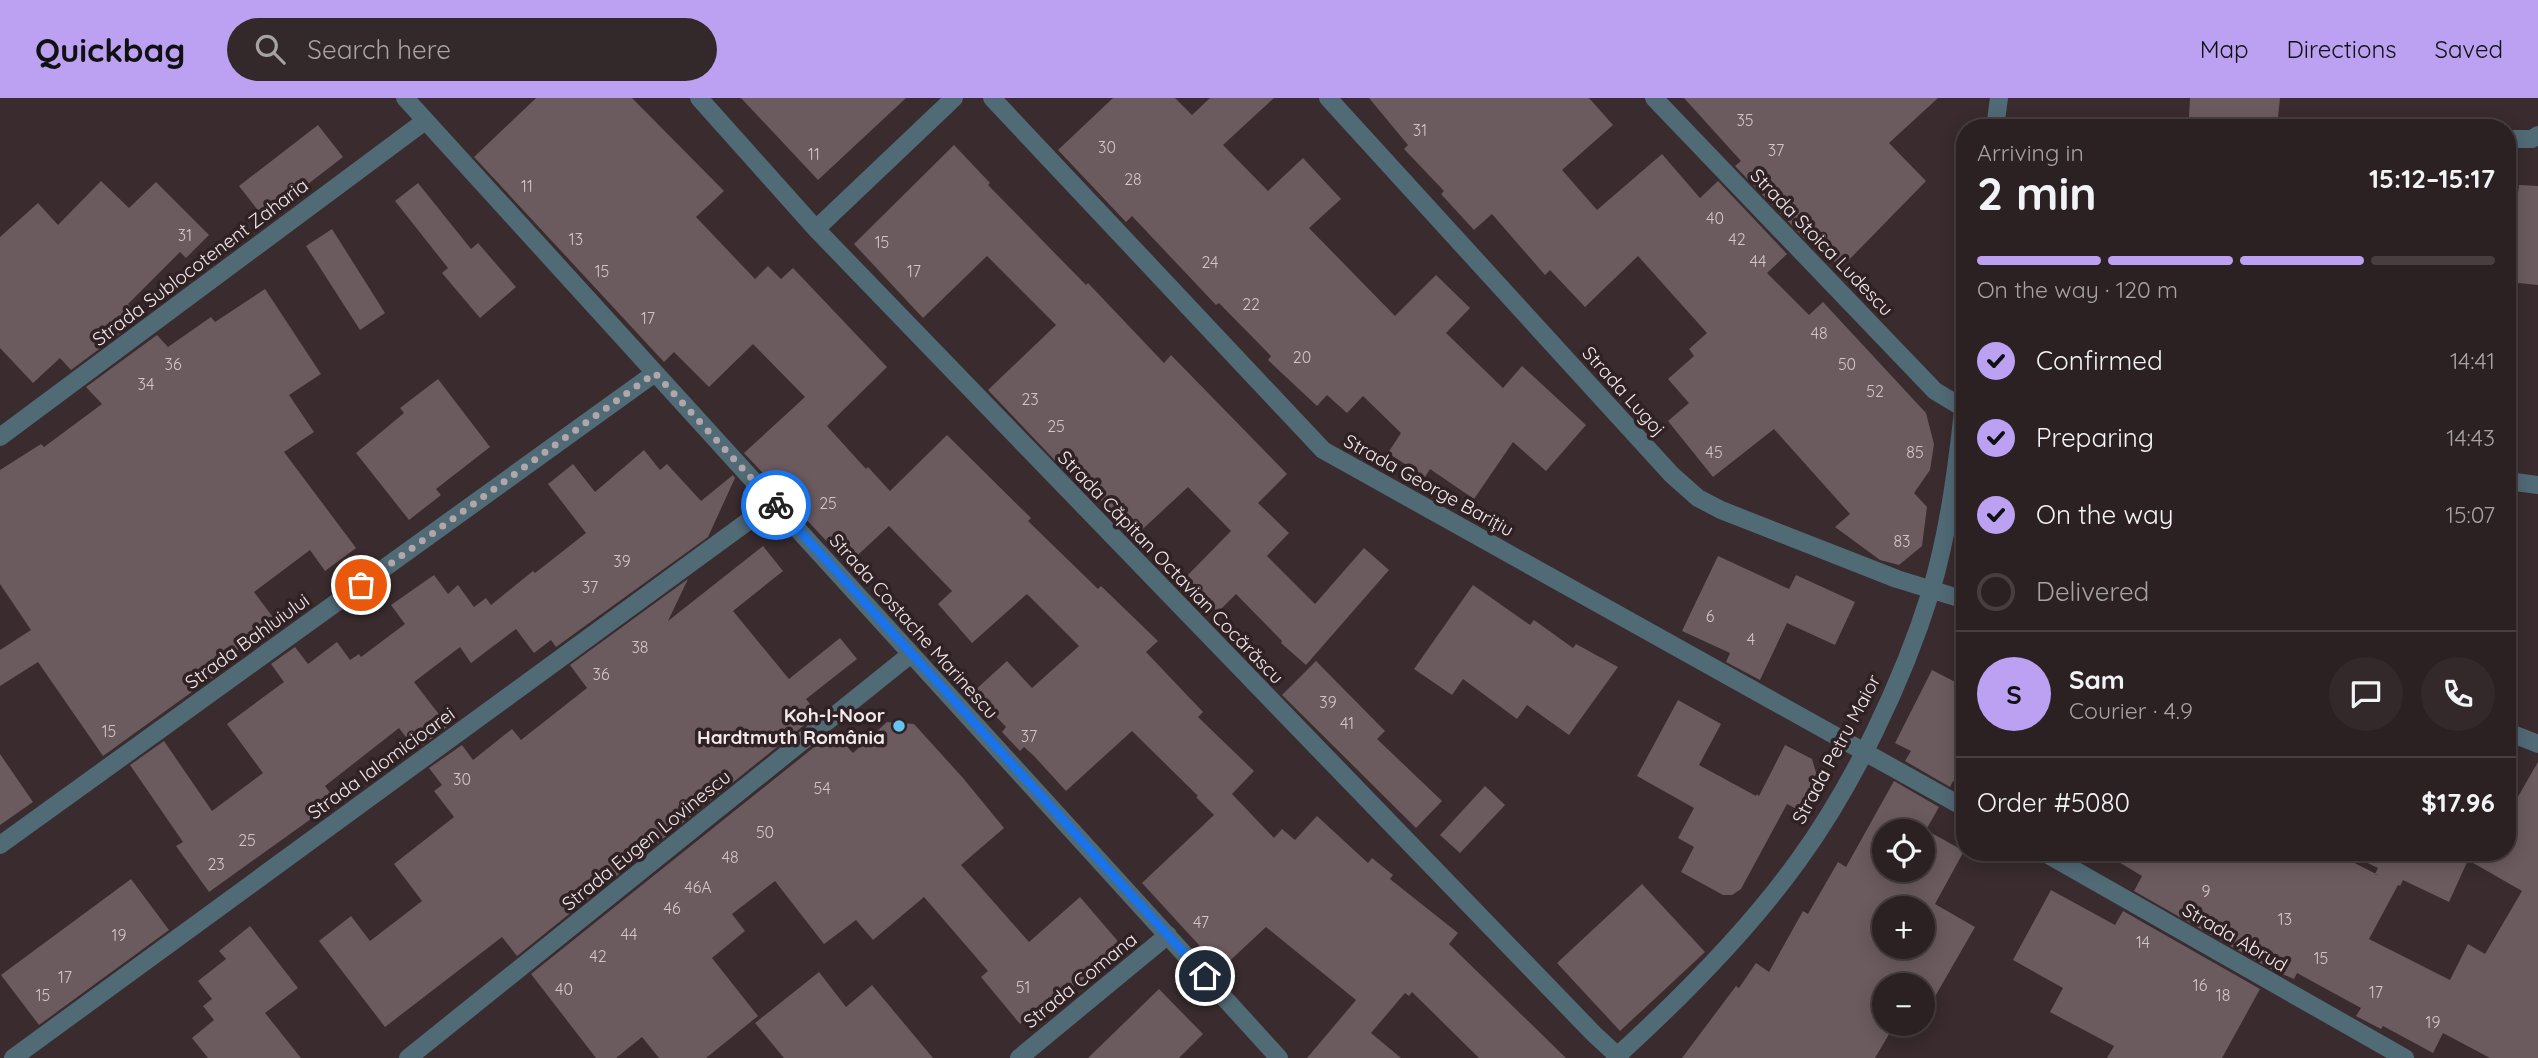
<!DOCTYPE html>
<html lang="en">
<head>
<meta charset="utf-8">
<style>
	:root { --surface:#2b2022; --page:#33282a; --text:#f1f3f6; --muted:#a6a3a5; --line:#473e40; --accent:#bca0f2 }
	body { margin:0; font-family:Quicksand,sans-serif; background:var(--page); color:var(--text); height:100vh; display:flex; flex-direction:column; font-size:26px; white-space:nowrap }
	* { box-sizing:border-box; margin:0 }
	p { font-size:23px; color:var(--muted) }
	.icon { flex:none; width:38px; height:38px; fill:none; stroke:currentColor; stroke-width:2; stroke-linecap:round; stroke-linejoin:round }
	.map { position:relative; flex:1; overflow:hidden }
	.side { position:absolute; left:1956px; top:21px; width:560px; height:742px; display:flex; flex-direction:column; background:var(--surface); border-radius:28px; box-shadow:0 4px 18px #0003,0 0 0 2px var(--line) }
	.side>* { flex:none }
	.controls { position:absolute; left:1872px; top:721px; display:grid; gap:14px }
	.controls a { display:grid; place-items:center; width:63px; height:63px; border-radius:50%; background:var(--surface); box-shadow:0 4px 18px #0003,0 0 0 2px var(--line); font-size:35px }
	.pin { position:absolute; display:grid; place-items:center; width:60px; height:60px; color:#fff; margin:-30px; border:4px solid #fff; border-radius:50%; box-shadow:0 2px 7px #0007 }
	.courier { position:absolute; display:grid; place-items:center; width:70px; height:70px; margin:-35px; border:5px solid #1a73e8; border-radius:50%; background:#fff; color:#222; box-shadow:0 2px 9px #0007 }
	.summary em { font-style:normal; font-weight:700 }
	.summary div { display:flex; flex-direction:column-reverse }
	.summary { display:flex; align-items:center; justify-content:space-between; height:119px; padding:0 21px }
	h1 { font-size:46px; font-weight:700; line-height:52px }
	.bar { display:grid; grid-template-columns:repeat(4,1fr); gap:10px 7px; align-content:center; height:84px; padding:0 21px }
	.bar i { height:9px; border-radius:5px; background:var(--line) }
	.bar .on { background:var(--accent) }
	.bar p { grid-column:span 4 }
	.line { display:flex; align-items:center; gap:18px; padding:0 21px; border-top:2px solid var(--line) }
	.line div { flex:1 }
	.round { display:grid; place-items:center; flex:none; width:74px; height:74px; border-radius:37px; background:var(--page) }
	ol { padding:0 21px; list-style:none }
	li { display:flex; align-items:center; gap:21px; height:77px }
	li p { margin-inline-start:auto }
	li .icon { padding:7px; border-radius:50%; background:var(--accent); color:#111; stroke-width:4 }
	li:last-child { color:var(--muted) }
	li i { width:38px; height:38px; border:4px solid var(--line); border-radius:50% }
	header { display:flex; align-items:center; gap:42px; box-sizing:border-box; height:98px; padding:0 35px; background:var(--accent); color:#111 }
	header strong { font-size:33px }
	nav { display:flex; gap:38px; margin-inline-start:auto; font-size:24px }
	.search { width:490px; height:63px; background:var(--page); display:flex; align-items:center; gap:18px; box-sizing:border-box; padding:0 24px; border-radius:38px; color:var(--muted); font-size:26px }
	.map>svg:first-child { display:block }
	.building { fill:#6b5b5e; fill-rule:evenodd }
	.lines { fill:none; stroke-linecap:round; stroke-linejoin:round }
	.minor { stroke:#506a76; stroke-width:18 }
	.done { stroke:#b1a6a9; stroke-width:7; stroke-dasharray:0 12.6 }
	.route { stroke:#1a73e8; stroke-width:9 }
	.poi-dot { fill:#65c5ee; stroke:#2f2124; stroke-width:2.5 }
	.labels { text-anchor:middle; stroke-width:7; stroke-linejoin:round; paint-order:stroke }
	.number-label { font-size:16px; fill:#d0c6c8 }
	.street-label { font-size:19px; fill:#f2e9eb; stroke:#2f2124 }
	.poi-label { font-size:19px; font-weight:bold; fill:#f2e9eb; stroke:#2f2124; text-anchor:end }
</style>
</head>
<body>
<header>
<strong>Quickbag</strong>
<div class="search"><svg class="icon" aria-label="search" viewBox="0 0 24 24"><circle cx="10" cy="10" r="6"/><path d="M15 15l6 6"/></svg>Search here</div>
<nav><a>Map</a><a>Directions</a><a>Saved</a></nav>
</header>
<div class="map">
<svg width="2538" height="960" viewBox="0 0 2538 960">
	<rect width="100%" height="100%" fill="#392b2e"/>
	<path class="building" d="M536 0H632L724 93 696 119 755 181 768 168 781 181 793 170 887 269 827 328 866 371 868 369 890 393 947 337 1031 420 1028 423 1098 491 1101 488 1158 543 1146 554 1203 614 1198 619 1254 673 1232 696 1274 740 1282 731 1295 742 1317 718 1368 765 1372 760 1393 777 1390 781 1458 835 1449 846 1566 960H1479L1412 894 1409 898 1405 895 1371 935 1401 960H1307L1356 902 1266 829 1221 871 1142 785 1214 717 1196 699 1198 698 1132 633 1066 693 1034 658 1024 649 1020 653 1002 634 1006 629 973 594 1007 563 1032 590 1079 548 1027 496 972 545 938 506 952 493 889 428 848 466 744 355 805 299 753 246 709 289 674 254 664 264 474 59Z
		M741 0H906L818 82Z
		M1113 0H1175L1192 17 1210 0H1274L1223 47 1268 93 1303 60 1341 101 1309 130 1395 218 1436 177 1470 210 1446 235 1503 290 1522 268 1586 327 1546 373 1513 344 1474 401 1430 371 1425 379 1388 355 1401 335 1363 298 1347 315 1327 297 1317 308 1268 262 1271 258 1219 205 1216 207 1132 118 1126 124 1058 52Z
		M1369 0H1589L1613 27 1562 72 1597 112 1662 56 1700 100 1718 83 1787 156 1767 175 1809 217 1823 204 1926 315 1934 346 1930 372 1914 395 1927 409 1922 448 1899 467 1880 462 1835 429 1850 416 1774 331 1713 379 1668 323 1689 305 1668 281 1694 258 1689 251 1707 235 1638 158 1585 209 1550 172 1545 177 1492 116 1474 132 1441 96 1444 93 1404 51 1408 47Z
		M1684 0H1938L1889 45 1926 83 1841 170 1807 137 1804 140 1735 68 1741 63Z
		M2190 0H2280L2277 29 2239 25 2238 30H2199L2200 20 2189 19Z
		M318 27 343 59 264 120 239 88Z
		M954 47 990 85 988 87 1086 187 1088 185 1164 265 1171 257 1287 376 1258 405 1289 435 1267 458 1315 506 1364 450 1389 472 1306 567 1281 545 1282 543 1236 496 1218 514 1184 481 1231 433 1188 389 1132 441 1109 417 1112 414 1070 370 1066 374 988 292 1056 227 987 158 923 220 854 146Z
		M101 83 129 110 156 84 209 137 186 160 180 154 128 206 141 220 71 272 60 260 33 285 0 250V139L38 105 58 127Z
		M418 85 471 151 478 145 516 189 480 220 442 175 448 170 395 103Z
		M2519 87 2538 88V187L2508 184Z
		M332 131 385 215 360 232 306 148Z
		M265 191 321 276 289 297 314 334 284 354 356 450 325 473 310 452 254 494 281 530 257 548 252 541 210 572 214 578 103 658 38 564 0 588V552L31 532 0 486V372L41 346 44 349 102 306 86 289 157 237 168 249 211 219 215 224Z
		M438 281 490 349 436 391 441 397 409 422 356 355 404 315 400 310Z
		M644 352 660 372 667 366 701 403 733 377 735 380 708 439 556 549 551 542 534 555 516 531 471 565 460 549 414 584 448 628 416 652 399 630 325 688 336 703 209 794 176 748 183 744 130 667 164 643 212 713 263 675 227 626 284 584 271 566 295 549 308 566 337 544 350 562 359 556 361 559 405 526 391 507 434 477 448 496 458 487 474 509 486 500 491 507 533 473 535 475 586 435 548 386 573 366 595 394Z
		M763 448 783 473 733 513 789 581 840 540 857 561 806 601 818 616 517 858 502 839 385 929 319 843 351 818 370 843 422 803 394 766 454 719 434 693 442 687 429 670 462 647 473 662 512 631 521 642 587 590 570 567 688 481 668 523Z
		M1718 458 1789 491 1796 477 1855 504 1835 547 1787 525 1760 582 1726 564 1730 555 1682 533Z
		M1473 487 1530 527 1534 522 1573 550 1576 546 1618 569 1569 637 1527 607 1517 621 1463 581 1452 597 1414 571Z
		M1316 563 1385 633 1377 641 1442 703 1416 730 1282 597Z
		M1932 572 1965 589V689L1953 683 1950 689 1905 663 1911 653 1895 645Z
		M1678 602 1721 626 1699 667 1756 698 1757 696 1759 698 1785 647 1812 661 1820 688 1806 716 1787 706 1741 791 1732 797H1723L1681 774 1694 749 1678 740 1694 710 1637 678Z
		M887 624 914 626 963 680 1004 730 961 767 1029 844 1080 799 1122 848 1060 901 1055 896 1020 926 981 879 988 873 924 799 873 842 856 822 824 846 775 783 732 816 745 833 712 860 758 918 706 960H659L642 939 616 960H596L531 876 833 634 853 655Z
		M0 656 33 704 0 727Z
		M2538 664V960H2490L2443 935 2433 955 2383 928 2381 931 2356 918 2361 910 2297 875 2294 881 2271 871 2134 793 2142 778 2102 754H2333L2380 778 2375 776 2378 770 2345 754H2508V716ZM2468 762 2522 793 2485 856 2468 846 2450 882 2369 841 2398 787 2400 788 2403 782 2449 804Z
		M1894 683 1939 709 1926 732 1964 753 1935 806 1975 829 1933 902 1923 896V887H1885V926H1895L1875 960H1682L1736 888 1739 890 1756 865 1769 874 1803 813 1808 816 1838 764 1846 769ZM1885 733H1923V772H1885ZM1885 810H1923V849H1885Z
		M1485 688 1505 707 1460 755 1440 737Z
		M131 781 169 832 39 927 1 877Z
		M1642 786 1705 854 1620 933 1557 865Z
		M2051 792 2115 827 2123 813 2260 891 2222 960H2107L2114 948 2050 914 2063 890 2013 862Z
		M250 828 298 890 265 915 301 960H208L192 940 214 922 203 908 212 901 198 883 226 861 219 853Z
		M819 874 846 909 872 887 933 960H784L755 925Z
		M1159 891 1203 936 1179 960H1088Z"/>
	<g class="lines">
		<path class="minor" d="M405 0 1279 960
			M699 0 816 131 1594 936 1620 960
			M992 0 1323 352 1965 710
			M1328 0 1672 377 1698 400 1721 412 1897 481 1965 502
			M1654 0 1935 293 1965 311
			M1995 30 1999 0
			M2508 41H2532L2538 37
			M816 131 954 0
			M0 339 425 23
			M2508 383 2538 387
			M2508 634 2538 646
			M0 747 655 275
			M2043 754 2405 960
			M13 960 773 405
			M408 960 911 556
			M1019 960 1168 837
			M1615 960C1681 900 1746 835 1798 763 1854 686 1903 583 1931 493 1950 429 1958 360 1965 295"/>
	</g>
	<g class="lines">
		<path class="done" d="M361 487 655 275 776 407"/>
		<path class="route" d="M776 407 1205 878"/>
	</g>
	<circle class="poi-dot" cx="899" cy="628" r="7"/>
	<g class="labels">
		<g class="number-label">
			<text x="1745" y="28">35</text>
			<text x="1420" y="38">31</text>
			<text x="1107" y="55">30</text>
			<text x="1776" y="58">37</text>
			<text x="814" y="62">11</text>
			<text x="1133" y="87">28</text>
			<text x="527" y="94">11</text>
			<text x="1715" y="126">40</text>
			<text x="185" y="143">31</text>
			<text x="576" y="147">13</text>
			<text x="1737" y="147">42</text>
			<text x="882" y="150">15</text>
			<text x="1758" y="169">44</text>
			<text x="1210" y="170">24</text>
			<text x="602" y="179">15</text>
			<text x="914" y="179">17</text>
			<text x="1251" y="212">22</text>
			<text x="648" y="226">17</text>
			<text x="1819" y="241">48</text>
			<text x="1302" y="265">20</text>
			<text x="173" y="272">36</text>
			<text x="1847" y="272">50</text>
			<text x="146" y="292">34</text>
			<text x="1875" y="299">52</text>
			<text x="1030" y="307">23</text>
			<text x="1056" y="334">25</text>
			<text x="1714" y="360">45</text>
			<text x="1915" y="360">85</text>
			<text x="828" y="411">25</text>
			<text x="1902" y="449">83</text>
			<text x="622" y="469">39</text>
			<text x="590" y="495">37</text>
			<text x="1710" y="524">6</text>
			<text x="1751" y="547">4</text>
			<text x="640" y="555">38</text>
			<text x="601" y="582">36</text>
			<text x="1328" y="610">39</text>
			<text x="1347" y="631">41</text>
			<text x="109" y="639">15</text>
			<text x="1029" y="644">37</text>
			<text x="462" y="687">30</text>
			<text x="822" y="696">54</text>
			<text x="765" y="740">50</text>
			<text x="247" y="748">25</text>
			<text x="730" y="765">48</text>
			<text x="216" y="772">23</text>
			<text x="698" y="795">46A</text>
			<text x="2206" y="799">9</text>
			<text x="672" y="816">46</text>
			<text x="2285" y="827">13</text>
			<text x="1201" y="830">47</text>
			<text x="629" y="842">44</text>
			<text x="119" y="843">19</text>
			<text x="2143" y="850">14</text>
			<text x="598" y="864">42</text>
			<text x="2321" y="866">15</text>
			<text x="65" y="885">17</text>
			<text x="2200" y="893">16</text>
			<text x="1023" y="895">51</text>
			<text x="564" y="897">40</text>
			<text x="2376" y="900">17</text>
			<text x="43" y="903">15</text>
			<text x="2223" y="903">18</text>
			<text x="2433" y="930">19</text>
		</g>
		<g class="street-label">
			<text transform="translate(1822 144) rotate(46)" y="7">Strada Stoica Ludescu</text>
			<text transform="translate(200 164) rotate(-37)" y="7">Strada Sublocotenent Zaharia</text>
			<text transform="translate(1624 293) rotate(48)" y="7">Strada Lugoj</text>
			<text transform="translate(1429 387) rotate(29)" y="7">Strada George Barițiu</text>
			<text transform="translate(1171 469) rotate(46)" y="7">Strada Căpitan Octavian Cocărăscu</text>
			<text transform="translate(914 528) rotate(48)" y="7">Strada Costache Marinescu</text>
			<text transform="translate(247 543) rotate(-36)" y="7">Strada Bahluiului</text>
			<text transform="translate(1836 651) rotate(-62)" y="7">Strada Petru Maior</text>
			<text transform="translate(381 665) rotate(-36)" y="7">Strada Ialomicioarei</text>
			<text transform="translate(646 742) rotate(-39)" y="7">Strada Eugen Lovinescu</text>
			<text transform="translate(2235 839) rotate(30)" y="7">Strada Abrud</text>
			<text transform="translate(1080 882) rotate(-39)" y="7">Strada Comana</text>
		</g>
		<g class="poi-label">
			<text x="885" y="624">Koh-I-Noor<tspan x="885" dy="22">Hardtmuth România</tspan></text>
		</g>
	</g>
</svg>
<div class="controls">
<a><svg class="icon" aria-label="locate" viewBox="0 0 24 24"><circle cx="12" cy="12" r="6"/><path d="M12 2v4M12 18v4M2 12h4M18 12h4"/></svg></a>
<a>+</a>
<a>−</a>
</div>
<div class="pin" style="left:361px;top:487px;background:#ea580c"><svg class="icon" aria-label="bag" viewBox="0 0 24 24"><path d="M5 8h14l-1 12H6zM9 8a3 3 0 0 1 6 0"/></svg></div>
<div class="pin" style="left:1205px;top:878px;background:#1f2937"><svg class="icon" aria-label="home" viewBox="0 0 24 24"><path d="M3 11l9-7 9 7M6 9v11h12V9"/></svg></div>
<div class="courier" style="left:776px;top:407px"><svg class="icon" aria-label="bike" viewBox="0 0 24 24"><circle cx="6" cy="16" r="4"/><circle cx="18" cy="16" r="4"/><path d="M6 16l4-8h5l3 8M10 8l3 8H6M13 5h3"/></svg></div>
<section class="side">
<div class="summary"><div><h1>2 min</h1><p>Arriving in</p></div><em>15:12–15:17</em></div>
<div class="bar"><i class="on"></i><i class="on"></i><i class="on"></i><i></i><p>On the way · 120 m</p></div>
<ol>
<li><svg class="icon" aria-label="check" viewBox="0 0 24 24"><path d="M5 12l5 5 9-10"/></svg>Confirmed<p>14:41</p></li>
<li><svg class="icon" aria-label="check" viewBox="0 0 24 24"><path d="M5 12l5 5 9-10"/></svg>Preparing<p>14:43</p></li>
<li><svg class="icon" aria-label="check" viewBox="0 0 24 24"><path d="M5 12l5 5 9-10"/></svg>On the way<p>15:07</p></li>
<li><i></i>Delivered</li>
</ol>
<div class="line" style="height:126px"><b class="round" style="background:var(--accent);color:#111">S</b><div><b>Sam</b><p>Courier · 4.9</p></div><a class="round"><svg class="icon" aria-label="chat" viewBox="0 0 24 24"><path d="M4 5h16v11H9l-5 4z"/></svg></a><a class="round"><svg class="icon" aria-label="phone" viewBox="0 0 24 24"><path d="M5 4h4l2 5-3 2q2 4 5 5l2-3 5 2v4C11 20 4 13 5 4z"/></svg></a></div>
<div class="line" style="height:91px"><div>Order #5080</div><b>$17.96</b></div>
</section>
</div>
</body>
</html>
